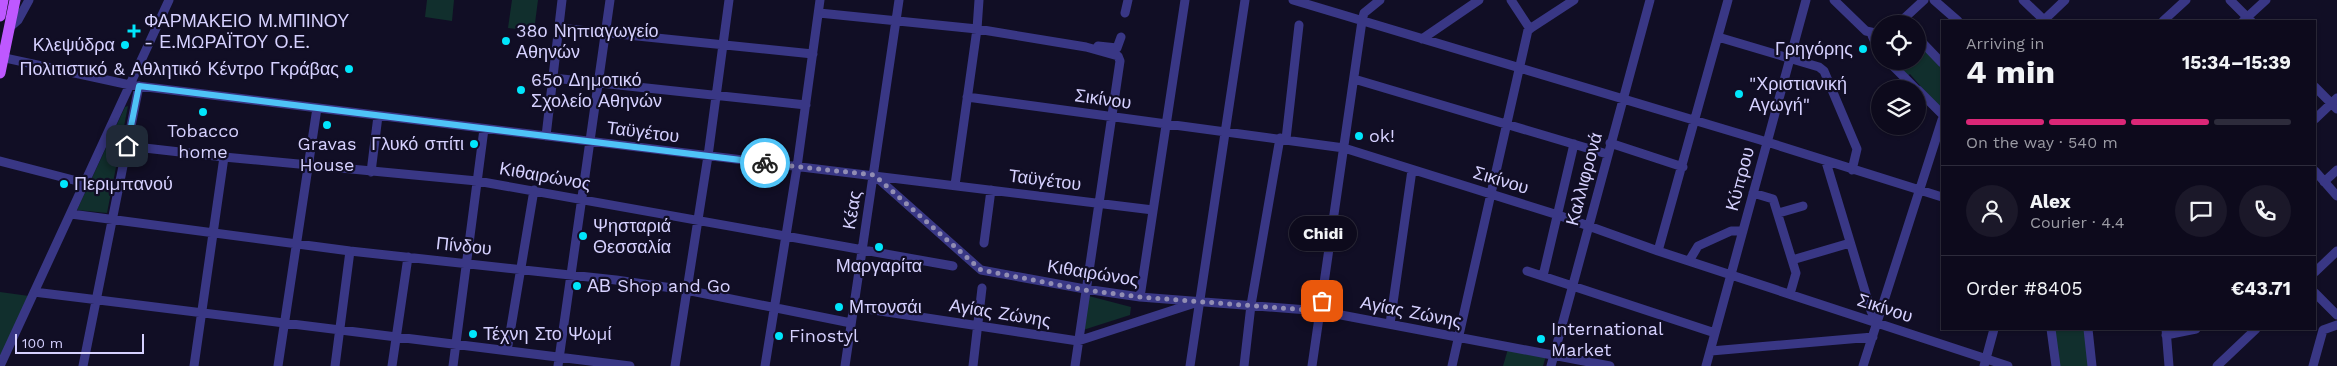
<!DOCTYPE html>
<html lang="en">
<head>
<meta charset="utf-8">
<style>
	:root { --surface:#0d0a1c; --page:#1b1829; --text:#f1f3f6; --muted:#9a9aa3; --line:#2d2b3b; --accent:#db2777 }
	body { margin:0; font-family:"Work Sans",sans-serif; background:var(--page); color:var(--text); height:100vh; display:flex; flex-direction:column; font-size:19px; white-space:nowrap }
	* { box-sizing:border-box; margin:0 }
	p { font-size:16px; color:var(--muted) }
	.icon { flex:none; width:28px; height:28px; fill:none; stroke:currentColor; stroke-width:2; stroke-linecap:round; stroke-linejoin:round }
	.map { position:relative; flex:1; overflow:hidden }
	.sheet { position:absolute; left:1941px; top:20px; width:375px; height:310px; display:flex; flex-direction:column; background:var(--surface); border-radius:0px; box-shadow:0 1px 4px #0004,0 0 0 1px var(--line) }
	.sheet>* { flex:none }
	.controls { position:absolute; left:1871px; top:15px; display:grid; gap:10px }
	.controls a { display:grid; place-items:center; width:55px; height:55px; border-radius:50%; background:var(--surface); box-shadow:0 1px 4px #0004,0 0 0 1px var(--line); font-size:25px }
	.scale { position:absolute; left:15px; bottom:12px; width:129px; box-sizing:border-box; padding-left:5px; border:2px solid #d6d1ff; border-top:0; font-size:14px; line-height:18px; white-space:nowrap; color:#d6d1ff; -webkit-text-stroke:4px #110e25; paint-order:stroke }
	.pin { position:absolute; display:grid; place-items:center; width:42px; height:42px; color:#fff; margin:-21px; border-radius:10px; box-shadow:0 2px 8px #0006 }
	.courier { position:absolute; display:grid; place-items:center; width:50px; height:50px; margin:-25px; border:4px solid #4fc3f7; border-radius:50%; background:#fff; color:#222; box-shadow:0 1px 6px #0007 }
	.bubble { position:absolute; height:35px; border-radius:18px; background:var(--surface); box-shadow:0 1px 4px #0004,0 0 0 1px var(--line); font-size:16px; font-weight:700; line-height:35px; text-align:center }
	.overview em { font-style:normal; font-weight:700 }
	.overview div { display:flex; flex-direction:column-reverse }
	.overview { display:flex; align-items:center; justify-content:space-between; height:85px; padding:0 25px }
	h1 { font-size:32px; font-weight:700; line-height:38px }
	.bar { display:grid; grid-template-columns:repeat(4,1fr); gap:8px 5px; align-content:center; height:60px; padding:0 25px }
	.bar i { height:6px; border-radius:4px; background:var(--line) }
	.bar .active { background:var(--accent) }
	.bar p { grid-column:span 4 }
	.line { display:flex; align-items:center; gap:12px; padding:0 25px; border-top:1px solid var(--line) }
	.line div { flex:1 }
	.round { display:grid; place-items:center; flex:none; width:52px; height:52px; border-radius:26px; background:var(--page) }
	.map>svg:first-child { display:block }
	.green { fill:#112f2d }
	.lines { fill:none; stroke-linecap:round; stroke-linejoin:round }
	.minor { stroke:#393785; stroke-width:9 }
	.major { stroke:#be58ff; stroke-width:11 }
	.done { stroke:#918db3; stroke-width:5; stroke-dasharray:0 9 }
	.route { stroke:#4fc3f7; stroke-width:6 }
	.poi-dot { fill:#00e6fc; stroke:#110e25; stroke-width:2 }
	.labels { text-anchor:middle; stroke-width:4.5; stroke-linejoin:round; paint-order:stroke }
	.poi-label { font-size:18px; fill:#d6d1ff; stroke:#110e25; text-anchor:start }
	.street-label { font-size:18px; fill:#d6d1ff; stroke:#110e25 }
</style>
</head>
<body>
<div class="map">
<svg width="2337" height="366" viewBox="0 0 2337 366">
	<rect width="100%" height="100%" fill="#110e25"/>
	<path class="green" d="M427 0H454L452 21 425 17Z
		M512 0H538L534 31 508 28Z
		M1918 43 1942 66V106L1940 109 1910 74 1906 77 1891 61H1918Z
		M128 106 107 213 77 210 125 107Z
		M0 292 29 296 0 357Z
		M1085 295 1131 307 1130 315 1080 331Z
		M2054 329H2085L2089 366H2059Z
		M1508 349 1546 356 1543 366H1503Z"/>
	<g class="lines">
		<path class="minor" d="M1293 0 1767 142 1942 197
			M1511 0 1530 29
			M1834 0 1866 31 1880 34
			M1934 0 1958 21
			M2023 0 2045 21
			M2230 0 2251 21
			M819 13 977 29 1086 47 1118 56 1120 61 1075 366
			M1125 13 1128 0
			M2043 21 2065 0
			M2163 21 2186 0
			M2243 21 2266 0
			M1898 24 1924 0
			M10 27 18 20 29 0
			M559 28 813 54
			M1871 33 1880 54
			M1718 37 1819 67 1824 71 1857 149 1852 170
			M1918 38 1942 63
			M1422 39 1479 0
			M1098 46 1117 48 1121 37
			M0 57 130 85 1153 210
			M1888 61 1916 89
			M553 78 806 105
			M1354 79 1607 154
			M2315 87 2337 109
			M1918 90 1942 114
			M967 97 1344 148 1558 215 1658 251 2008 366
			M2315 119 2337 98
			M546 136 562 0
			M1286 139 1299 25
			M1610 143 1683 167
			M127 146 224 157 477 181 953 266
			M0 161 85 183
			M1826 162 1871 311 1877 323
			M2315 171 2337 196
			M371 172 378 116
			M874 175 981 270 1085 289 1140 297 1320 311 1610 366
			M2324 182 2337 170
			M955 185 977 29 979 0
			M1753 193 1773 199 1796 273 1790 294
			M1779 213 1803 206
			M71 214 350 251 616 280 686 290 851 323
			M984 243 991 190
			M1658 251 1728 0
			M1792 260 1850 243
			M1689 261 1698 246 1731 231H1743
			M1527 271 1715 333
			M2315 272 2337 251
			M1543 276 1574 144
			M34 292 630 366
			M2315 293 2337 315
			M1140 297 1185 0
			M854 307 1078 341 1195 303
			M1390 324 1412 170
			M2051 329 2056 366
			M2088 329 2092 366
			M2166 329 2169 366
			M2166 335 2196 329
			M507 351 534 190
			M1711 351 1873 337
			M0 366 169 0
			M83 366 139 86
			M194 366 224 157
			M278 366 317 108
			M335 366 350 251
			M392 366 408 257
			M453 366 484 129
			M558 366 610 0
			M675 366 708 156 729 0
			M765 366 797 167 820 0
			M845 366 899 0
			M973 366 982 288
			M1190 366 1245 0
			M1244 366 1251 305 1280 138
			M1312 366 1362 21 1364 13 1380 0
			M1452 366 1528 30 1574 0
			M1551 366 1650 0
			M1706 366 1806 0
			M1863 366 1942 120
			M1984 366 1994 329
			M2217 366 2256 329
			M2313 366 2323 330 2337 325"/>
		<path class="major" d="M0 16 3 0
			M0 73 15 0"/>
	</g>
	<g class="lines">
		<path class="done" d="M765 163 874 175 981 270 1085 290 1140 297 1320 311 1322 301"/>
		<path class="route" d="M127 146 139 86 765 163"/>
	</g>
	<g class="poi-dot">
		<path d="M131.5 23.5h5v5h5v5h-5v5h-5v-5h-5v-5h5z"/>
		<circle cx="506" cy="41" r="5"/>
		<circle cx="125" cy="45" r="5"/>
		<circle cx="1863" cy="49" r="5"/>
		<circle cx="349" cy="69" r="5"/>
		<circle cx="521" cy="90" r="5"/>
		<circle cx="1739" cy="94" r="5"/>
		<circle cx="203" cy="112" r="5"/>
		<circle cx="327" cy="125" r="5"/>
		<circle cx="1359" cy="136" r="5"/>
		<circle cx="474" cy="144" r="5"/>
		<circle cx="64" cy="184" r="5"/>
		<circle cx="583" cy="236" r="5"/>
		<circle cx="879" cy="247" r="5"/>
		<circle cx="577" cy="286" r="5"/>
		<circle cx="839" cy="307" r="5"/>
		<circle cx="473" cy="334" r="5"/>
		<circle cx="779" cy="336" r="5"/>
		<circle cx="1541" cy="339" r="5"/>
	</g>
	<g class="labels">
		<g class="poi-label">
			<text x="144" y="27">ΦΑΡΜΑΚΕΙΟ Μ.ΜΠΙΝΟΥ<tspan x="144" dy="21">- Ε.ΜΩΡΑΪΤΟΥ Ο.Ε.</tspan></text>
			<text x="516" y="37">38ο Νηπιαγωγείο<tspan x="516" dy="21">Αθηνών</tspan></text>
			<text x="115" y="51" text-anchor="end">Κλεψύδρα</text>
			<text x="1853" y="55" text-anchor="end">Γρηγόρης</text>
			<text x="339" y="75" text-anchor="end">Πολιτιστικό &amp; Αθλητικό Κέντρο Γκράβας</text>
			<text x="531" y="86">65ο Δημοτικό<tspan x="531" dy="21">Σχολείο Αθηνών</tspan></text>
			<text x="1749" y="90">"Χριστιανική<tspan x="1749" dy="21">Αγωγή"</tspan></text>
			<text x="203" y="137" text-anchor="middle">Tobacco<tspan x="203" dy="21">home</tspan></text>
			<text x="1369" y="142">ok!</text>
			<text x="327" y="150" text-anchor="middle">Gravas<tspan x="327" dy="21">House</tspan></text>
			<text x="464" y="150" text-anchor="end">Γλυκό σπίτι</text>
			<text x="74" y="190">Περιμπανού</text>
			<text x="593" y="232">Ψησταριά<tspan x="593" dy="21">Θεσσαλία</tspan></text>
			<text x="879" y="272" text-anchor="middle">Μαργαρίτα</text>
			<text x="587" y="292">ΑΒ Shop and Go</text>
			<text x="849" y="313">Μπονσάι</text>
			<text x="1551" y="335">International<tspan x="1551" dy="21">Market</tspan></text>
			<text x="483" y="340">Τέχνη Στο Ψωμί</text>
			<text x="789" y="342">Finostyl</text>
		</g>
		<g class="street-label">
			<text transform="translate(1103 99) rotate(8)" y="6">Σικίνου</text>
			<text transform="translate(643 132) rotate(7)" y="6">Ταϋγέτου</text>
			<text transform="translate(545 176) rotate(10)" y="6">Κιθαιρώνος</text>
			<text transform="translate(1584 179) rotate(-75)" y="6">Καλλιφρονά</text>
			<text transform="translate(1740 179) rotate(-75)" y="6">Κύπρου</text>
			<text transform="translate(1045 180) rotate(7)" y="6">Ταϋγέτου</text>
			<text transform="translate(1501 180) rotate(17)" y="6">Σικίνου</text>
			<text transform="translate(852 210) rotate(-81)" y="6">Κέας</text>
			<text transform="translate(464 246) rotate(6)" y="6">Πίνδου</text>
			<text transform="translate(1093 273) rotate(9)" y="6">Κιθαιρώνος</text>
			<text transform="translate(1885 308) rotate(18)" y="6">Σικίνου</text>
			<text transform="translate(1411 312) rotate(11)" y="6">Αγίας Ζώνης</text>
			<text transform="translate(1000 313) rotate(9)" y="6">Αγίας Ζώνης</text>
		</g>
	</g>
</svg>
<div class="controls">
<a><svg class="icon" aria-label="locate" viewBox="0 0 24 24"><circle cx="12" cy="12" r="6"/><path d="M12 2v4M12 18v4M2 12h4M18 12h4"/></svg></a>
<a><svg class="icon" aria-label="layers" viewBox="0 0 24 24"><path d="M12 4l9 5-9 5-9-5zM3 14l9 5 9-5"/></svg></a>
</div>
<div class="scale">100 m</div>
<div class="pin" style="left:1322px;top:301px;background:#ea580c"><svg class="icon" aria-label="bag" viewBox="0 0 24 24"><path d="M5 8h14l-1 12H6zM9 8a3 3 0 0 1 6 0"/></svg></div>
<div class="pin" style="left:127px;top:146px;background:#1f2937"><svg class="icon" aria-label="home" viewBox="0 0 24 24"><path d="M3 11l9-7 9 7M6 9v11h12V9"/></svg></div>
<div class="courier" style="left:765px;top:163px"><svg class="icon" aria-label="bike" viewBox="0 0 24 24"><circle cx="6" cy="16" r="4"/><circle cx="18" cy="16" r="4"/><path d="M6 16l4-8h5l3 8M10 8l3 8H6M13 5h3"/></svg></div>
<div class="bubble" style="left:1289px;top:216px;width:68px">Chidi</div>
<section class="sheet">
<div class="overview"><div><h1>4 min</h1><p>Arriving in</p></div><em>15:34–15:39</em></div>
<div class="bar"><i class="active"></i><i class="active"></i><i class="active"></i><i></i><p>On the way · 540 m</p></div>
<div class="line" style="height:90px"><a class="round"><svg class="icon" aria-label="person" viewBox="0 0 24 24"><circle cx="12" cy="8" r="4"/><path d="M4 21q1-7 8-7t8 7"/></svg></a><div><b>Alex</b><p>Courier · 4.4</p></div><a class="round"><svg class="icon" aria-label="chat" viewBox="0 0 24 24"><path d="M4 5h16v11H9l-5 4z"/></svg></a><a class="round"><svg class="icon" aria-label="phone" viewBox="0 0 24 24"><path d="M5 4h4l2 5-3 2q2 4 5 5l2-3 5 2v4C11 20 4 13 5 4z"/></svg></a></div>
<div class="line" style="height:65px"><div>Order #8405</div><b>€43.71</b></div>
</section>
</div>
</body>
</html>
